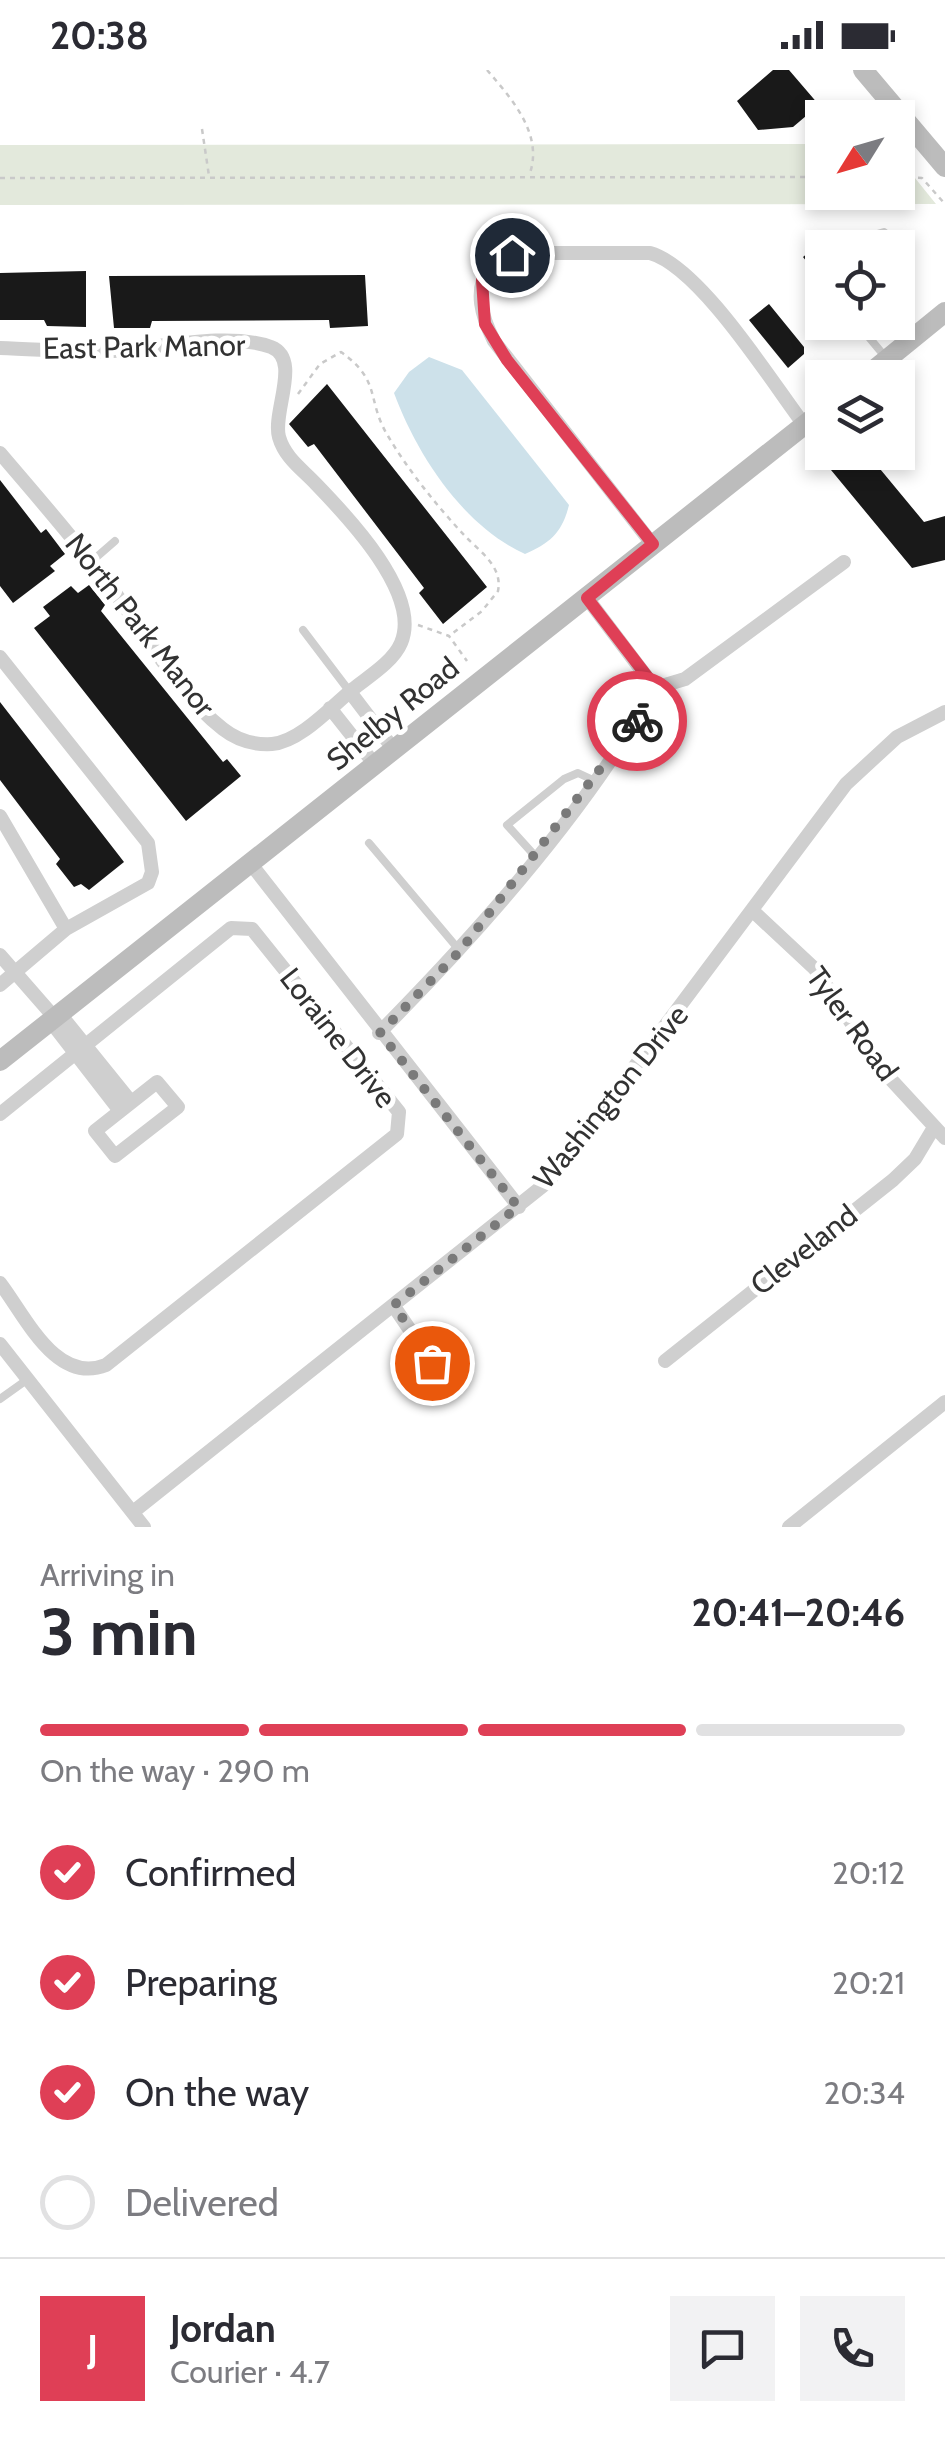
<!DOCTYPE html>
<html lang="en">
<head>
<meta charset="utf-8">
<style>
	:root { --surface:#fff; --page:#f2f2f3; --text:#2b2b33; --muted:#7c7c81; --line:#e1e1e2; --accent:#df3f56 }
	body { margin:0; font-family:Cabin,sans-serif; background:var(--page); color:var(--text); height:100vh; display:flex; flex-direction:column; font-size:38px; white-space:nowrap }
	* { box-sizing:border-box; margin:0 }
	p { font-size:32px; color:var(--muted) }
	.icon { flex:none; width:55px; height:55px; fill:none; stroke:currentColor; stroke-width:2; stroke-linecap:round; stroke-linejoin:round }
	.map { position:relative; height:1457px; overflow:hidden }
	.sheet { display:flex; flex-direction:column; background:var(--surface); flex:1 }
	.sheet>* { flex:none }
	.needle { width:65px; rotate:233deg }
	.tools { position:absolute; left:805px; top:30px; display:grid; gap:20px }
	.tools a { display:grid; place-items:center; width:110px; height:110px; border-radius:0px; background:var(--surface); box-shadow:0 5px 15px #0003; font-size:50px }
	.pin { position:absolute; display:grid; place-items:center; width:85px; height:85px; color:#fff; margin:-42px; border:5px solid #fff; border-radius:50%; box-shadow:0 2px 10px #0007 }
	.courier { position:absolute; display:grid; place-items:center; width:100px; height:100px; margin:-50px; border:8px solid #df3f56; border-radius:50%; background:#fff; color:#222; box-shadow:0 2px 12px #0007 }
	.headline em { font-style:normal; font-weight:700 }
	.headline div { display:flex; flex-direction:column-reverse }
	.headline { display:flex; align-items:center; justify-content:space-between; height:170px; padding:0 40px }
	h1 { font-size:65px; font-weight:700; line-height:75px }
	.bar { display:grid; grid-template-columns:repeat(4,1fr); gap:15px 10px; align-content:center; height:120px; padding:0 40px }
	.bar i { height:12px; border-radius:8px; background:var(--line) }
	.bar .selected { background:var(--accent) }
	.bar p { grid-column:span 4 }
	.line { display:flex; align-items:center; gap:25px; padding:0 40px; border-top:2px solid var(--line) }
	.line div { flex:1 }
	.round { display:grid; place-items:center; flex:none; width:105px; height:105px; border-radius:0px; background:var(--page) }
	ol { padding:0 40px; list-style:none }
	li { display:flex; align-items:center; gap:30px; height:110px }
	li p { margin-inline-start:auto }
	li .icon { padding:10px; border-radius:50%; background:var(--accent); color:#fff; stroke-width:4 }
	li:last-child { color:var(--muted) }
	li i { width:55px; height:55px; border:5px solid var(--line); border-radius:50% }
	.status { display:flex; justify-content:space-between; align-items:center; height:70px; padding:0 50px; background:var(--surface); direction:ltr }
	.status svg { height:28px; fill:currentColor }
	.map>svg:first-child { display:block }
	.green { fill:#e3e9dc }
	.water { fill:#cde1ea }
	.building { fill:#191919 }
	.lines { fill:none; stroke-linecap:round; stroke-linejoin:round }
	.path { stroke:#c9c9c9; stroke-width:2.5; stroke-dasharray:5 5; stroke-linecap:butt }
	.lane { stroke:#cfcfcf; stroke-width:8 }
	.street { stroke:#cfcfcf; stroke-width:14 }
	.secondary { stroke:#bcbcbc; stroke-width:20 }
	.done { stroke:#7a7a7a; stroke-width:10; stroke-dasharray:0 18 }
	.route { stroke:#df3f56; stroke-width:12 }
	.labels { text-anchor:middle; stroke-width:10; stroke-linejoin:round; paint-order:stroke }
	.street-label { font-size:30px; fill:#323232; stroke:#fff }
</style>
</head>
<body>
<div class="status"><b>20:38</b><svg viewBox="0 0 49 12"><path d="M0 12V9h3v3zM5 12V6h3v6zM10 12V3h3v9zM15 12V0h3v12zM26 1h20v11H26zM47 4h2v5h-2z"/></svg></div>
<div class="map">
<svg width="945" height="1457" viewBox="0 0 945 1457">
	<rect width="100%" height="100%" fill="#fff"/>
	<path class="green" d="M822 74V122H898V87L936 134 0 135V75Z"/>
	<path class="water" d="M429 287 462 300 569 435C562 463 550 473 525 484 463 456 417 385 394 323L409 302Z"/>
	<path class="building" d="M773 0H789L819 35 793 57 758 60 737 31Z
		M822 171V211L803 187Z
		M86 201V257L47 256 44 250H0V203Z
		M365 205 368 256 330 258 329 250 152 251 150 258H114L109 206Z
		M769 234 804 277V284L788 298 749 250Z
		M327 314 487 517 443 554 419 523 424 518 314 374 308 377 289 354Z
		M853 382H866L924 452 945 446V490L912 498 831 400Z
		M0 410 41 463 46 459 65 484 50 496 55 501 13 533 0 516Z
		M89 515 105 535 101 541 223 692 227 689 241 706 186 751 34 558 50 546 43 537 71 516 78 523Z
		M0 632 124 792 89 820 81 814 74 817 56 794 60 789 0 710Z"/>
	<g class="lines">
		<path class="path" d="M487 0C512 29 543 64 530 103
			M202 59 209 106
			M898 107 922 108 945 134
			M0 108 822 107
			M298 324 320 294 341 282C382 311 366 330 388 366 408 400 437 436 464 465 479 481 503 496 498 521L482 541 449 566
			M418 555 449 566 467 591"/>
		<path class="lane" d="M853 178 860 169 884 162 904 179
			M867 265 887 289
			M92 491 115 471
			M303 560 350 622
			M369 773 460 881
			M536 787 507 755 564 709 578 703 593 710
			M0 1329 28 1309"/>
		<path class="street" d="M0 278C33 279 66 282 98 282 148 281 224 260 271 277 302 289 272 342 279 367 285 388 302 399 316 414 347 446 422 524 401 573 393 592 368 607 353 619 332 636 300 672 272 674 255 675 237 670 223 659 179 625 148 567 115 523 79 474 39 429 0 383
			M653 475 494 271C482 247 473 220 490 197L524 183H650C700 197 771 311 805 356
			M587 528 655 618
			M0 587 148 773 152 802 148 813 66 859 0 915
			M350 622 395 681
			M330 638 376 696
			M0 746 66 859
			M251 794 519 1137
			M755 843 815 899 885 1003 945 1068
			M0 885 55 948
			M60 944 131 1032
			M51 952 120 1041
			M379 963C477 864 588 740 655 618L685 609 844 492
			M157 1012 178 1037 115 1086 95 1061Z
			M0 1044 231 858 252 859 399 1042 397 1064 106 1295C56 1315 26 1247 0 1213
			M393 1235 452 1322
			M0 1274 144 1457
			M665 1291 893 1110 915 1089 933 1059
			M133 1442 549 1111 846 714 897 667 945 642
			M789 1457 945 1332"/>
		<path class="secondary" d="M863 0 945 97
			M864 308 945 242
			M0 991 822 341"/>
	</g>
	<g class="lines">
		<path class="done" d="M432 1293 394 1235 518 1137 380 963 460 881 637 651"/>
		<path class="route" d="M512 185 490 197 482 210 485 254 507 290 653 474 587 528 656 618 637 651"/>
	</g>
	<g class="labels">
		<g class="street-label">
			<text transform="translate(144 277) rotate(-1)" y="10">East Park Manor</text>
			<text transform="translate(140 555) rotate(52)" y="10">North Park Manor</text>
			<text transform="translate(393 644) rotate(-39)" y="10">Shelby Road</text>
			<text transform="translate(852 954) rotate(54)" y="10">Tyler Road</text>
			<text transform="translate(338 968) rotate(52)" y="10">Loraine Drive</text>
			<text transform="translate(611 1027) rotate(-51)" y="10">Washington Drive</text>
			<text transform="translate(804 1180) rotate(-38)" y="10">Cleveland</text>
		</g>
	</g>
</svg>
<div class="tools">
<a><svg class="needle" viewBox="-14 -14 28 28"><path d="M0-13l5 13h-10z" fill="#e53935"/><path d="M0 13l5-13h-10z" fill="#7c7c81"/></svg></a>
<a><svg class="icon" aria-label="locate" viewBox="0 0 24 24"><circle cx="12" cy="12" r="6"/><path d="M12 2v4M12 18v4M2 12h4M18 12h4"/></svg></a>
<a><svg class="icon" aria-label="layers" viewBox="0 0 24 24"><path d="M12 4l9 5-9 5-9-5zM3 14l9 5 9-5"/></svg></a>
</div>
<div class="pin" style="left:432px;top:1293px;background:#ea580c"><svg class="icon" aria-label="bag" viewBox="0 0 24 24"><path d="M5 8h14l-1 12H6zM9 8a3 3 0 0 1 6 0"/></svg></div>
<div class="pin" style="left:512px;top:185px;background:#1f2937"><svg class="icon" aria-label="home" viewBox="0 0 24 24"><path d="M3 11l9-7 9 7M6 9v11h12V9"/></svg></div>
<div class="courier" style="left:637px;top:651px"><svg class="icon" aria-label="bike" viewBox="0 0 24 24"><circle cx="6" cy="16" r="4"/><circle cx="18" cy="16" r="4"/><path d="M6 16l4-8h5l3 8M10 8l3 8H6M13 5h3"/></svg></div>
</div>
<section class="sheet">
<div class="headline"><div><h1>3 min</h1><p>Arriving in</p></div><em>20:41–20:46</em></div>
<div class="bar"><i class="selected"></i><i class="selected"></i><i class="selected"></i><i></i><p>On the way · 290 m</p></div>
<ol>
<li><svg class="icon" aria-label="check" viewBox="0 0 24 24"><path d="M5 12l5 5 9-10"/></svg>Confirmed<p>20:12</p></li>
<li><svg class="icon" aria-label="check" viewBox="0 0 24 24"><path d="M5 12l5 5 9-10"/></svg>Preparing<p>20:21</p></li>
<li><svg class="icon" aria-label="check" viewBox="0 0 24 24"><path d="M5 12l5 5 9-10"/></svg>On the way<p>20:34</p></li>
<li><i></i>Delivered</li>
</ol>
<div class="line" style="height:180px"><b class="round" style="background:var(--accent);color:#fff">J</b><div><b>Jordan</b><p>Courier · 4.7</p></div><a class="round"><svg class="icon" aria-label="chat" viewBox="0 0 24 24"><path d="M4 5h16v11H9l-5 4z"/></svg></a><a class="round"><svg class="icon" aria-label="phone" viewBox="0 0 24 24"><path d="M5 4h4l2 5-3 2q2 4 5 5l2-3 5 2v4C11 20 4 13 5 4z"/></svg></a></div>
</section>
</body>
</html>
